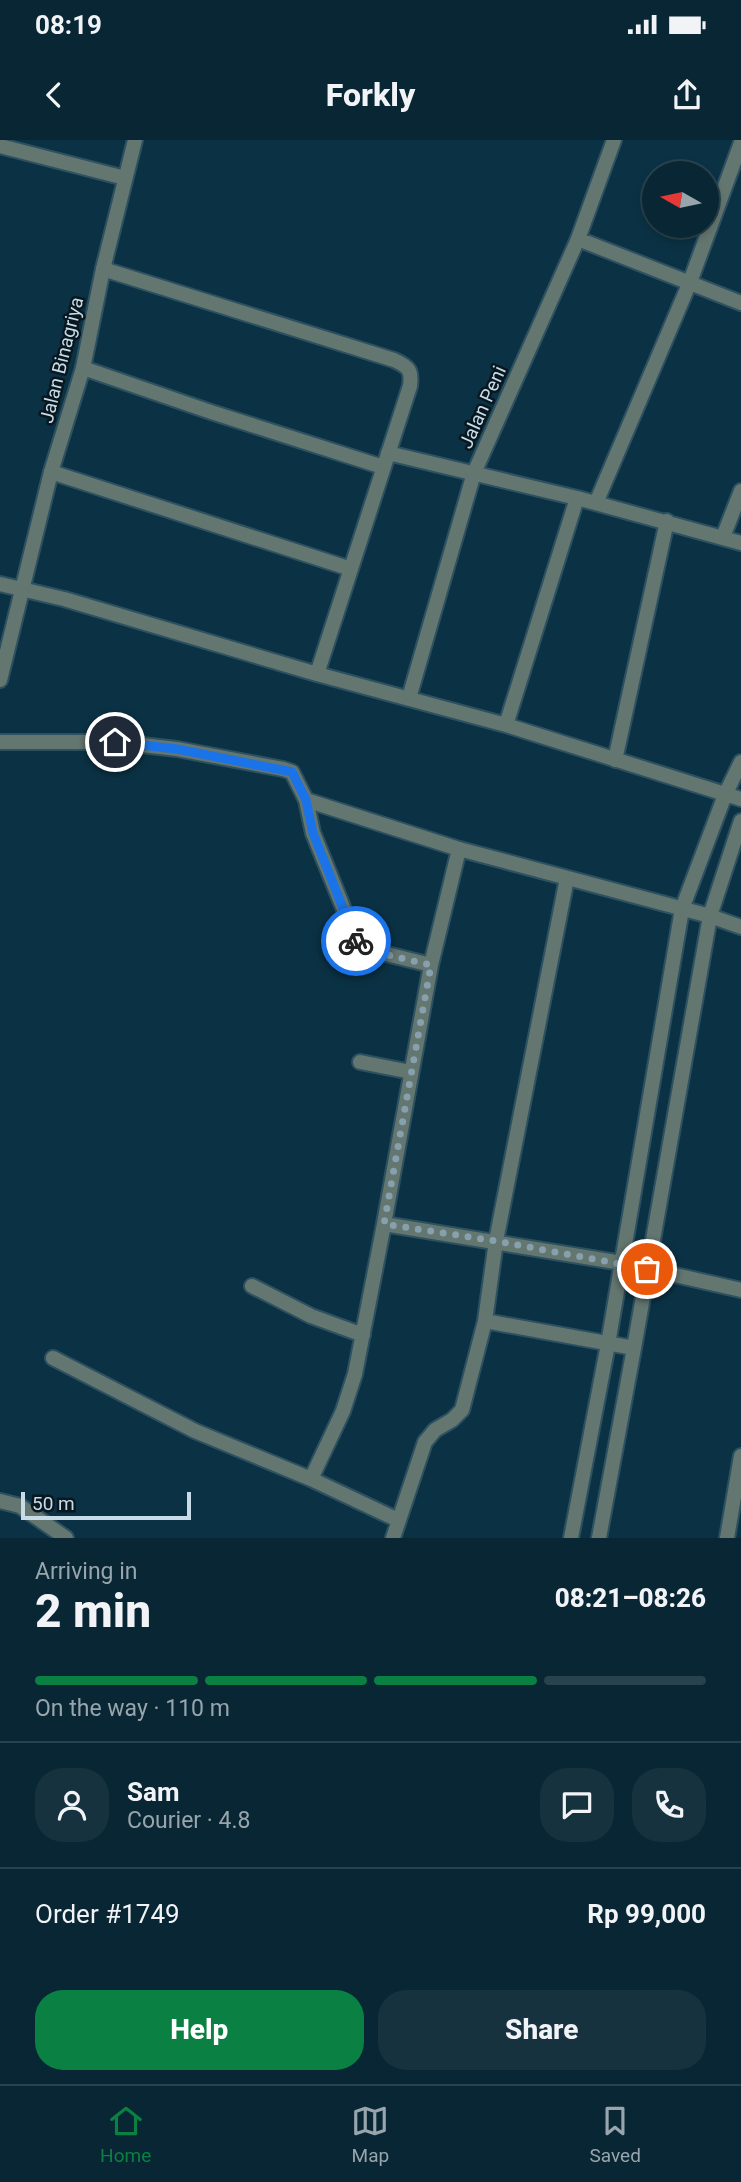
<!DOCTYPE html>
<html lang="en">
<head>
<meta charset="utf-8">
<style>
	:root { --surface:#082633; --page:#16323f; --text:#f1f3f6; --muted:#98a5ac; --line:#29434e; --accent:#0b8043 }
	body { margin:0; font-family:Roboto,sans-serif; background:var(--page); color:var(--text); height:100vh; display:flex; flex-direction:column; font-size:26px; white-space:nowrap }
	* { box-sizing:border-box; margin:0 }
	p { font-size:23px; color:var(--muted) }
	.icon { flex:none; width:38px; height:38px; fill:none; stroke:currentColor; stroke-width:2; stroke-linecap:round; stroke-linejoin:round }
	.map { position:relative; height:1398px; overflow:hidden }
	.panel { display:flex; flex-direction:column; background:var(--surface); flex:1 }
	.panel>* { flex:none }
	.needle { width:46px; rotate:279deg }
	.tools { position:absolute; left:642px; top:21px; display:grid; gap:14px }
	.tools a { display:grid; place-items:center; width:77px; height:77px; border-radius:50%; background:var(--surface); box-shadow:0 4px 10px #0003,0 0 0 2px var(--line); font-size:35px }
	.scale { position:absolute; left:21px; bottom:18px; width:170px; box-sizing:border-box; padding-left:7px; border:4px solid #c8dce7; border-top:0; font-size:19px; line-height:24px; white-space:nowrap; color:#c8dce7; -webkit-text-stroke:5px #091820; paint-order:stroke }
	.pin { position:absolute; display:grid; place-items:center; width:60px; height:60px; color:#fff; margin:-30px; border:4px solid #fff; border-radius:50%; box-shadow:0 2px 7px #0007 }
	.courier { position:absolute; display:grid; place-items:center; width:70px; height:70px; margin:-35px; border:5px solid #1a73e8; border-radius:50%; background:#fff; color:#222; box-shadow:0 2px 9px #0007 }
	.headline em { font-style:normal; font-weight:800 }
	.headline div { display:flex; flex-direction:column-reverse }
	.headline { display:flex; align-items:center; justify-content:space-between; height:119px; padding:0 35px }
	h1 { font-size:46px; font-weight:800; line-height:52px }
	.bar { display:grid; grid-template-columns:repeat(4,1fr); gap:10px 7px; align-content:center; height:84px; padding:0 35px }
	.bar i { height:9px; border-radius:5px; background:var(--line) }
	.bar .active { background:var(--accent) }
	.bar p { grid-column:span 4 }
	.line { display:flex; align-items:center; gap:18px; padding:0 35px; border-top:2px solid var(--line) }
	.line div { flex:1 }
	.round { display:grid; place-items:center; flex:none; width:74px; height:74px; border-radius:28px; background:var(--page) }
	.cta { display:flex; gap:14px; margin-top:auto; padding:14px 35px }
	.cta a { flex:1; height:80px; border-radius:28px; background:var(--accent); color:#fff; font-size:28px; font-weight:800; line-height:80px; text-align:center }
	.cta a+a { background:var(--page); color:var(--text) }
	.status { display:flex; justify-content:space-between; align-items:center; height:49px; padding:0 35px; background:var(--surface); direction:ltr }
	.status svg { height:19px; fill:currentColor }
	header { display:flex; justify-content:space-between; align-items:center; height:91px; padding:0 35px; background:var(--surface); font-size:32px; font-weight:800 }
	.dock { display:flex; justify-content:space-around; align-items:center; height:98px; border-top:2px solid var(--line); background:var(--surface); font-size:19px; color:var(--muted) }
	.dock a { display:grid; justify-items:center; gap:4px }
	.dock .active { color:var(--accent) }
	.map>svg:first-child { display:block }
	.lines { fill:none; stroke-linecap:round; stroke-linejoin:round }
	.service-casing { stroke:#2d5161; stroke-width:18 }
	.minor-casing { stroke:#2d5161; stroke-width:18 }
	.tertiary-casing { stroke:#2d5161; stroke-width:18 }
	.service { stroke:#647670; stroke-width:14 }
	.minor { stroke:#647670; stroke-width:14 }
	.tertiary { stroke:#647670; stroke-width:14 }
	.done { stroke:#86a0ae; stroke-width:7; stroke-dasharray:0 12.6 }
	.route { stroke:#1a73e8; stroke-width:9 }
	.labels { text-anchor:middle; stroke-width:5; stroke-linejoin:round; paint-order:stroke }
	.street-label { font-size:19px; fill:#c8dce7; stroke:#091820 }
</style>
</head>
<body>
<div class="status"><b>08:19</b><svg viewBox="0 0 49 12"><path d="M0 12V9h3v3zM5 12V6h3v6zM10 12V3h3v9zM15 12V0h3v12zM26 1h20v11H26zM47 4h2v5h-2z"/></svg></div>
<header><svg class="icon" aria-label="back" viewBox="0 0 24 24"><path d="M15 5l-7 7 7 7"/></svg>Forkly<svg class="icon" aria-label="share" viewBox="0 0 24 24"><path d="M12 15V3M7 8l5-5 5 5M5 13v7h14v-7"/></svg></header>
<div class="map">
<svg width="741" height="1398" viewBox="0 0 741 1398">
	<rect width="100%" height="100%" fill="#0b3244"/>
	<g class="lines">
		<g class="service-casing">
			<path id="service" d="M360 922 411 932"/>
		</g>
		<g class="minor-casing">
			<path id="minor" d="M0 6 125 38
				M578 99 741 163
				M103 129 394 220C409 227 412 230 410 246L317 534
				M83 228 211 272 383 327
				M388 313 577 358 741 403
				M51 332 351 429
				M596 363 690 142 741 3
				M723 397 741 351
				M0 444 64 459 317 534 506 585 741 659
				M409 558 474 333 578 99 614 0
				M506 585 577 358
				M0 602H115L177 609 283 629 292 632 306 660 459 709 710 776 741 787
				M615 620 667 381
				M306 660 313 693 358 804 366 809 431 825
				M384 1084 622 1123 741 1150
				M252 1146 311 1176 363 1195
				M485 1181 634 1208
				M53 1218 195 1291 311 1339 398 1380
				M311 1339 343 1271 355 1234 384 1084 431 825 459 709
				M0 1361 20 1366 66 1398
				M393 1398 425 1302 435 1290 452 1280 462 1270 485 1181 496 1101 567 738
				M571 1398 608 1204 682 769 725 655 741 622
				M599 1398 634 1208 710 776 741 681
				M727 1398 741 1316"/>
		</g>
		<g class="tertiary-casing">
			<path id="tertiary" d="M0 540 51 332 83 228 103 129 135 0"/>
		</g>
		<use href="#service" class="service"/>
		<use href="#minor" class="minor"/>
		<use href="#tertiary" class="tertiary"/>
	</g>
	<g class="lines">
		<path class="done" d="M356 801 366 810 431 825 384 1084 496 1101 647 1129"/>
		<path class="route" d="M115 602 177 609 292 632 306 660 313 693 356 801"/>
	</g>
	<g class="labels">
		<g class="street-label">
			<text transform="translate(61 220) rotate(-76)" y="7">Jalan Binagriya</text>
			<text transform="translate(482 267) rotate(-66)" y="7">Jalan Peni</text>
		</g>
	</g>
</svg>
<div class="tools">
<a><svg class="needle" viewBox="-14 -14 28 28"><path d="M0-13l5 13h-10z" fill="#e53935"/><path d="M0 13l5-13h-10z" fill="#98a5ac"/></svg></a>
</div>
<div class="scale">50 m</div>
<div class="pin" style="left:647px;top:1129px;background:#ea580c"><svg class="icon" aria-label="bag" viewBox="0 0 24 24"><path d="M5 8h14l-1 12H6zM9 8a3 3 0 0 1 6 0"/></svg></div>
<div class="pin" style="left:115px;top:602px;background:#1f2937"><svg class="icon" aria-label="home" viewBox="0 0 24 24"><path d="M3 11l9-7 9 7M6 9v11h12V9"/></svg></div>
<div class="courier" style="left:356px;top:801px"><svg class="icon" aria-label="bike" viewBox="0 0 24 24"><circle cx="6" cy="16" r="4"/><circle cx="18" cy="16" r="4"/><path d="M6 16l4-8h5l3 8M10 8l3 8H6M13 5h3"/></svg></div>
</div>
<section class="panel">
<div class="headline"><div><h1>2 min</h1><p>Arriving in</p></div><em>08:21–08:26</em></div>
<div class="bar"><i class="active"></i><i class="active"></i><i class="active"></i><i></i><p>On the way · 110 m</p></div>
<div class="line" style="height:126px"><a class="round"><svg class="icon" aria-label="person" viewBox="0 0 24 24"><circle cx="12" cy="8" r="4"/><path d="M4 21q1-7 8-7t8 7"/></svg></a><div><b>Sam</b><p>Courier · 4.8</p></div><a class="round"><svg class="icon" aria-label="chat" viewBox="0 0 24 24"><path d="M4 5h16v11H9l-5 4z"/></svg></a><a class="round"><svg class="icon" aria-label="phone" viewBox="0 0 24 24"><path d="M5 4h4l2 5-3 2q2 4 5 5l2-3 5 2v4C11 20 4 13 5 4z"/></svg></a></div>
<div class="line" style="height:91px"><div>Order #1749</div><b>Rp 99,000</b></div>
<div class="cta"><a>Help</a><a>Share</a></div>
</section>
<nav class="dock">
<a class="active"><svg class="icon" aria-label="home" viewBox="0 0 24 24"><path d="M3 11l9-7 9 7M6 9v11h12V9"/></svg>Home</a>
<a><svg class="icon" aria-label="map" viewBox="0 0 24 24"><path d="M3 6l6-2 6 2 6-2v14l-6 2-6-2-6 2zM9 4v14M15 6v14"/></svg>Map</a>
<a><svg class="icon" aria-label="saved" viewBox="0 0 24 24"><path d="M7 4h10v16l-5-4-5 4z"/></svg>Saved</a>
</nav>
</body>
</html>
